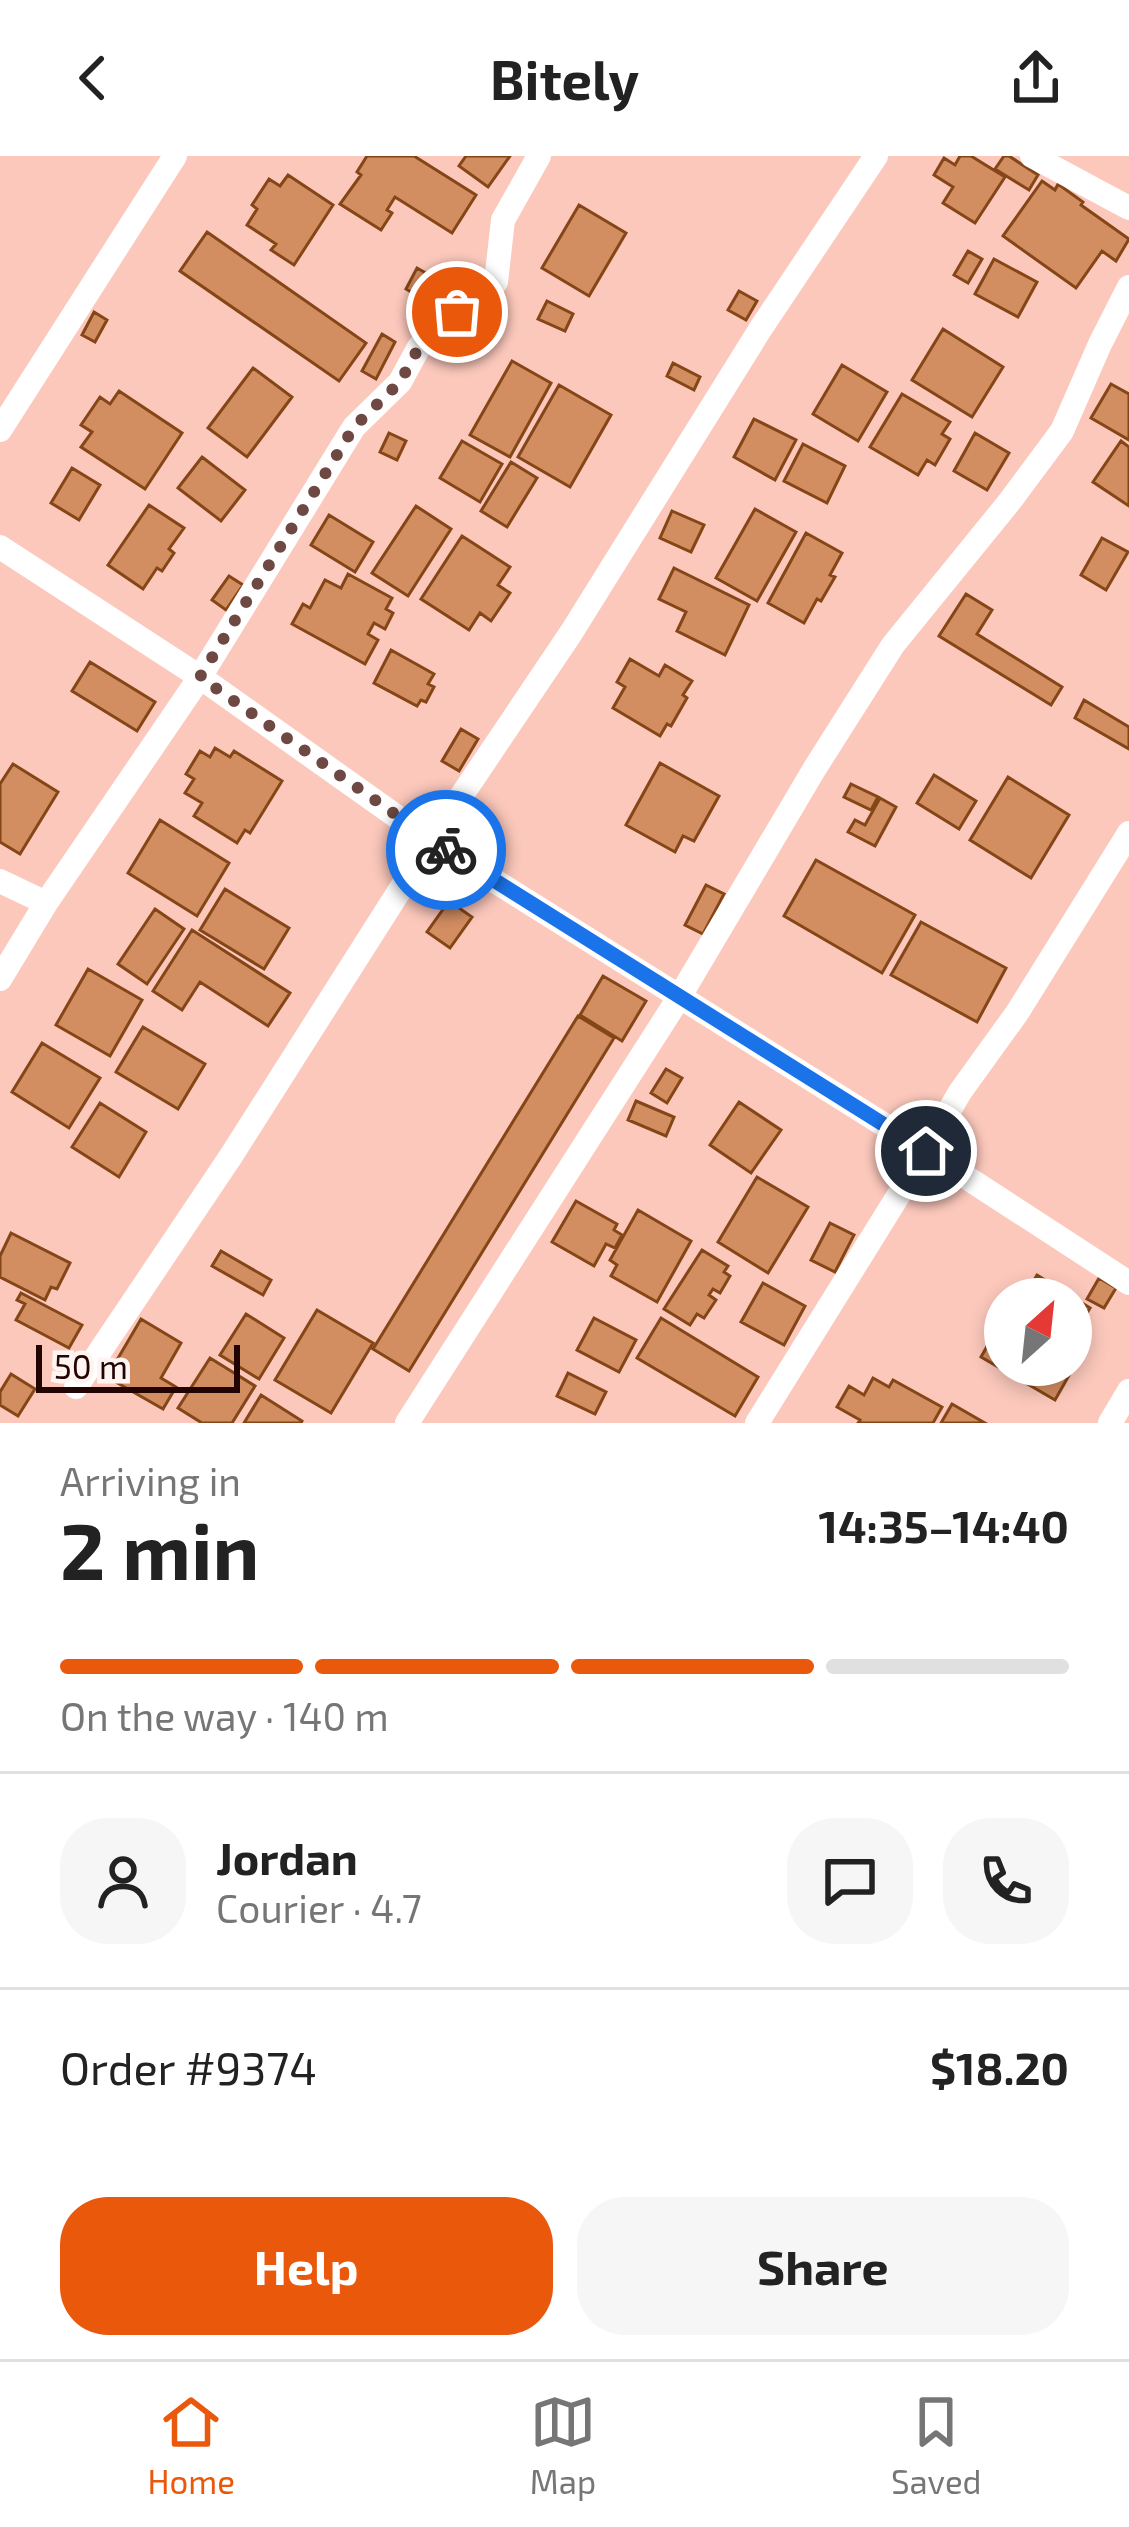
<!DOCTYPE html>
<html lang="en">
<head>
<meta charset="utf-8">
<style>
	:root { --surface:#fff; --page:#f6f6f6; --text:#222; --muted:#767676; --line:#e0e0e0; --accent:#ea580c }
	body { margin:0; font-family:"Exo 2",sans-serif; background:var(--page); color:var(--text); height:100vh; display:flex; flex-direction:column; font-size:45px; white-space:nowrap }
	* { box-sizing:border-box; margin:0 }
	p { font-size:39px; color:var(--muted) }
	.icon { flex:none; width:66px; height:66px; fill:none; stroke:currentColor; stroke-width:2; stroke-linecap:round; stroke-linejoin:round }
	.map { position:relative; height:1267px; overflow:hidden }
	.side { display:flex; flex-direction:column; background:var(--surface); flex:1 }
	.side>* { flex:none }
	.needle { width:78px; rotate:27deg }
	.fabs { position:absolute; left:984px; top:1122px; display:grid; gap:24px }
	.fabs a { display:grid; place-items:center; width:108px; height:108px; border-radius:50%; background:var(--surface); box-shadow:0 6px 18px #0003; font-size:60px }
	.scale { position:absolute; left:36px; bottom:30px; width:204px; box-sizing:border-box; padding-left:12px; border:6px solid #220502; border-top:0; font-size:33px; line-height:42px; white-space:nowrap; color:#220502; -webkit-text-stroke:9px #fef4f2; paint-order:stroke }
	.pin { position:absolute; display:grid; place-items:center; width:102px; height:102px; color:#fff; margin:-51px; border:6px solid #fff; border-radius:50%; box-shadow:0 3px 12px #0007 }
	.courier { position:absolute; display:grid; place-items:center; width:120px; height:120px; margin:-60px; border:9px solid #1a73e8; border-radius:50%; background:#fff; color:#222; box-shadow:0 3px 15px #0007 }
	.headline em { font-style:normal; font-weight:700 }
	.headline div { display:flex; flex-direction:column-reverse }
	.headline { display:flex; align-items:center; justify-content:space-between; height:204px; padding:0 60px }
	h1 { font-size:78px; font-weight:700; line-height:90px }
	.bar { display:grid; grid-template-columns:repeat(4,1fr); gap:18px 12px; align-content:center; height:144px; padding:0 60px }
	.bar i { height:15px; border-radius:9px; background:var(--line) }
	.bar .on { background:var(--accent) }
	.bar p { grid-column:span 4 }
	.line { display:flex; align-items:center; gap:30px; padding:0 60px; border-top:3px solid var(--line) }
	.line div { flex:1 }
	.round { display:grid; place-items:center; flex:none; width:126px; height:126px; border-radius:48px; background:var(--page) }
	.primary-button { display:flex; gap:24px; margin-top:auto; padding:24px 60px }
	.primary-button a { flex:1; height:138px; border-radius:48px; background:var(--accent); color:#fff; font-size:48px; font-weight:700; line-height:138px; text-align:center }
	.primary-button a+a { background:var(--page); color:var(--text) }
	header { display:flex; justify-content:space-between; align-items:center; height:156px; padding:0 60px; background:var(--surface); font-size:54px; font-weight:700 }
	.tabs { display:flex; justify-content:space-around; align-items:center; height:168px; border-top:3px solid var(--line); background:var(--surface); font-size:33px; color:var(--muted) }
	.tabs a { display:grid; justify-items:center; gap:6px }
	.tabs .on { color:var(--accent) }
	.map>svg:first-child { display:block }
	.building { fill:#d28d61; stroke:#844617; stroke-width:3 }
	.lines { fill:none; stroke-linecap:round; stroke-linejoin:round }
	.minor { stroke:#fff; stroke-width:24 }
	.done { stroke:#6e4943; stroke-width:12; stroke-dasharray:0 21.6 }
	.route { stroke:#1a73e8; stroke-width:15 }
</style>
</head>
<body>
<header><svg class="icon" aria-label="back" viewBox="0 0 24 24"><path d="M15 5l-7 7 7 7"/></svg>Bitely<svg class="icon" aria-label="share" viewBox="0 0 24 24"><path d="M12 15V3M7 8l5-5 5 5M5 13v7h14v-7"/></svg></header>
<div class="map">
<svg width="1129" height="1267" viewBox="0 0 1129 1267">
	<rect width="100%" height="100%" fill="#fcc8bc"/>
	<path class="building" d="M367 0H414L476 39 452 77 395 41 387 54 392 57 381 74 340 48 361 19 357 16Z
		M466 0H510L488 31 459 10Z
		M960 0H971L1005 21 975 67 943 47 953 31 934 19 944 2 955 9Z
		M1004 0H1009L1038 19 1029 34 995 13Z
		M288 19 333 49 294 109 271 94 276 88 247 69 257 53 252 49 269 23 280 30Z
		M1042 25 1055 34 1058 28 1083 46 1081 49 1129 83 1116 105 1102 95 1076 132 1003 80Z
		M579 49 626 77 589 140 542 112Z
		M207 76 366 187 339 225 180 115Z
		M968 95 982 103 968 127 954 119Z
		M994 103 1037 126 1018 161 975 138Z
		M417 112 433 121 421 142 406 133Z
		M739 135 757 145 746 164 728 154Z
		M547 145 573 158 565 175 538 163Z
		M94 156 107 164 95 186 82 179Z
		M943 173 1003 211 972 261 912 224Z
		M382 178 395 186 376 223 362 215Z
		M512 205 551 227 510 301 470 279Z
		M673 207 700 221 694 234 667 220Z
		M842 209 887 236 858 285 813 258Z
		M253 212 292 241 247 301 208 272Z
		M1111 228 1129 238V284L1091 262Z
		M559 229 611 259 570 331 518 301Z
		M119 235 182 277 145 333 81 291 92 276 81 269 100 241 110 248Z
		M902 238 950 266 942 278 950 283 935 309 927 304 918 319 870 291Z
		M754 263 796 284 775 324 734 301Z
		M389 277 406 285 397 304 380 296Z
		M975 277 1009 297 987 334 954 315Z
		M462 285 502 308 480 346 440 322Z
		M1121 285 1129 291V350L1093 326Z
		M803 288 845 310 827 347 784 325Z
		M202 301 245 334 221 365 178 332Z
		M511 306 537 322 507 371 481 355Z
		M72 312 100 329 79 364 51 347Z
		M149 349 184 372 169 393 174 397 162 415 157 412 143 433 108 409Z
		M416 350 451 373 408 440 372 417Z
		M755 353 796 376 757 445 716 422Z
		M672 355 704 369 691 396 660 382Z
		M329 359 373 386 355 416 311 389Z
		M806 377 842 397 830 419 835 421 821 445 817 443 804 467 768 447Z
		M462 380 510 411 498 429 510 437 491 465 480 457 469 474 421 443Z
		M1102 382 1128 396 1106 434 1081 419Z
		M674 412 749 449 725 499 677 475 686 456 659 443Z
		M348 418 392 442 386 453 393 457 385 473 374 467 368 478 378 484 365 508 292 468 303 448 310 452 325 424 341 432Z
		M229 420 243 429 226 454 212 444Z
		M966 438 992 454 977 478 1062 531 1051 549 939 480Z
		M391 494 434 518 428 528 434 531 426 546 421 544 417 550 374 527Z
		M630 503 659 520 665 509 692 525 683 539 687 542 671 570 667 568 660 580 613 552 625 531 617 526Z
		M90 506 155 546 137 575 72 535Z
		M1084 544 1129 571V593L1075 562Z
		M461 573 478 583 459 615 442 605Z
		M215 592 230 601 234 595 282 625 250 677 245 674 237 687 194 660 202 647 185 637 194 623 186 618 200 595 210 601Z
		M660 607 719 640 694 685 683 680 675 696 626 669Z
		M13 608 58 636 20 698 0 686V628Z
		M934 619 976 645 959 673 917 647Z
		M1008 621 1069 659 1031 722 970 684Z
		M851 628 878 641 871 654 844 641Z
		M880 642 896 651 875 690 848 676 855 664 865 669Z
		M160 664 229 707 197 760 128 717Z
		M816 704 915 759 882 817 784 760Z
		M706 729 724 738 703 778 685 769Z
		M225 733 289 772 264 813 200 774Z
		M449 745 472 761 450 792 427 776Z
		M155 753 184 773 147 828 118 808Z
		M921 766 1006 812 977 866 891 819Z
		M192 774 290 837 268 870 200 826 182 854 153 835Z
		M88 813 142 844 110 900 56 869Z
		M603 820 646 845 622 885 580 859Z
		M578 860 614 882 409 1215 373 1193Z
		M143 871 205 908 178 953 116 916Z
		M42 887 100 922 69 972 12 936Z
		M666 913 682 922 667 947 651 937Z
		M636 945 674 961 666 980 628 964Z
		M739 946 781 974 751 1017 710 989Z
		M100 947 146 976 119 1021 72 991Z
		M757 1021 808 1051 768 1117 718 1086Z
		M576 1045 617 1068 614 1074 622 1079 615 1092 606 1088 594 1110 552 1086Z
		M638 1054 691 1085 657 1146 611 1120 617 1109 610 1104Z
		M830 1067 854 1079 835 1116 811 1104Z
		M11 1077 70 1107 57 1133 51 1131 45 1144 0 1121V1100Z
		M702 1094 728 1110 724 1116 730 1120 720 1137 713 1133 709 1139 716 1144 704 1162 697 1158 690 1169 664 1153Z
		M221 1095 271 1124 263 1139 212 1110Z
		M1037 1119 1090 1152 1071 1183V1143H1023Z
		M1099 1122 1116 1132 1104 1152 1087 1143Z
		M763 1127 805 1150 784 1189 741 1166Z
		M21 1137 82 1169 69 1192 16 1164 25 1148 17 1144Z
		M317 1154 373 1187 331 1257 275 1224Z
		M246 1158 284 1182 259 1223 220 1199Z
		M594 1162 636 1184 619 1216 577 1194Z
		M661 1162 758 1221 735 1260 637 1202Z
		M141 1163 181 1187 161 1222 176 1231 163 1253 107 1221Z
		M998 1171 1005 1175V1209H1063L1072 1214 1055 1244 981 1201Z
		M210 1202 255 1230 232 1267H202L178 1252Z
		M568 1217 606 1236 595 1258 557 1240Z
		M11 1218 35 1233 18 1260 0 1249V1236Z
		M873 1222 889 1231 893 1224 942 1251 933 1267H858L860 1264 837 1251 849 1230 864 1239Z
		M261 1239 302 1265 301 1267H244Z
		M952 1248 985 1267H941Z"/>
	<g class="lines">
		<path class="minor" d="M1032 0 1129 52
			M0 274 175 0
			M0 391 200 521 431 685 926 995 1129 1127
			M0 725 46 747
			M0 823 46 747 200 521 354 271 400 226 419 191 457 156 481 142 496 126 503 64 539 0
			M76 1231 231 1000 431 685 571 477 761 172 876 0
			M407 1267 680 840 815 612 893 489 1010 345 1062 275 1100 188 1129 131
			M757 1267 926 995 960 936 1017 857 1129 677
			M1110 1267 1129 1235"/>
	</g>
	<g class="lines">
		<path class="done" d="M446 694 200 521 354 271 400 226 419 191 457 156"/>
		<path class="route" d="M446 694 926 995"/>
	</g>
</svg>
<div class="fabs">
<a><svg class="needle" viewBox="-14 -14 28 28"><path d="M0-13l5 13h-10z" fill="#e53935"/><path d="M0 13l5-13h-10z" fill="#767676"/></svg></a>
</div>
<div class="scale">50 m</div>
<div class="pin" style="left:457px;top:156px;background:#ea580c"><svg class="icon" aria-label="bag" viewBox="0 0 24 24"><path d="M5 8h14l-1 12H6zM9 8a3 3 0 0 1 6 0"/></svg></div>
<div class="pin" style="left:926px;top:995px;background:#1f2937"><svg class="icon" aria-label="home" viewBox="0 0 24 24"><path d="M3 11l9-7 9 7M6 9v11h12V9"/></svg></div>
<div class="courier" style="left:446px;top:694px"><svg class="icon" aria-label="bike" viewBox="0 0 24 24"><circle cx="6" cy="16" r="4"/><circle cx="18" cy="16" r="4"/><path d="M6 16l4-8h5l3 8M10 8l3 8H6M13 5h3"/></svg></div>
</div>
<section class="side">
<div class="headline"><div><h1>2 min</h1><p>Arriving in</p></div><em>14:35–14:40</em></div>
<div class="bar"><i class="on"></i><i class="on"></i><i class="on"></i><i></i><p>On the way · 140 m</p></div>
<div class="line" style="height:216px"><a class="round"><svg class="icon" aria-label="person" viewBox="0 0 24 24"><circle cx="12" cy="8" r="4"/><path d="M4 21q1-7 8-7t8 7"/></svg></a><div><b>Jordan</b><p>Courier · 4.7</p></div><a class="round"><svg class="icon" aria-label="chat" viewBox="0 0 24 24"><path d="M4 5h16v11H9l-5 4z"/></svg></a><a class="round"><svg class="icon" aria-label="phone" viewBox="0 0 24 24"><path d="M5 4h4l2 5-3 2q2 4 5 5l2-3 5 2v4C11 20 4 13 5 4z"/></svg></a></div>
<div class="line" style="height:156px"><div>Order #9374</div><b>$18.20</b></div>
<div class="primary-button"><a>Help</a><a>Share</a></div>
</section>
<nav class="tabs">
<a class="on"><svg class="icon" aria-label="home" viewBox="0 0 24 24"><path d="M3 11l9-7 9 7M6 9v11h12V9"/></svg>Home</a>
<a><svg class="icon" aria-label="map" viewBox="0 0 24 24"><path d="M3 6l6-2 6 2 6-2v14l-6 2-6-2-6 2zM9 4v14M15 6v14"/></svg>Map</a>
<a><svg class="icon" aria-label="saved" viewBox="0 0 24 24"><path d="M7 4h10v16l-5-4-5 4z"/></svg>Saved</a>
</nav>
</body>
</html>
